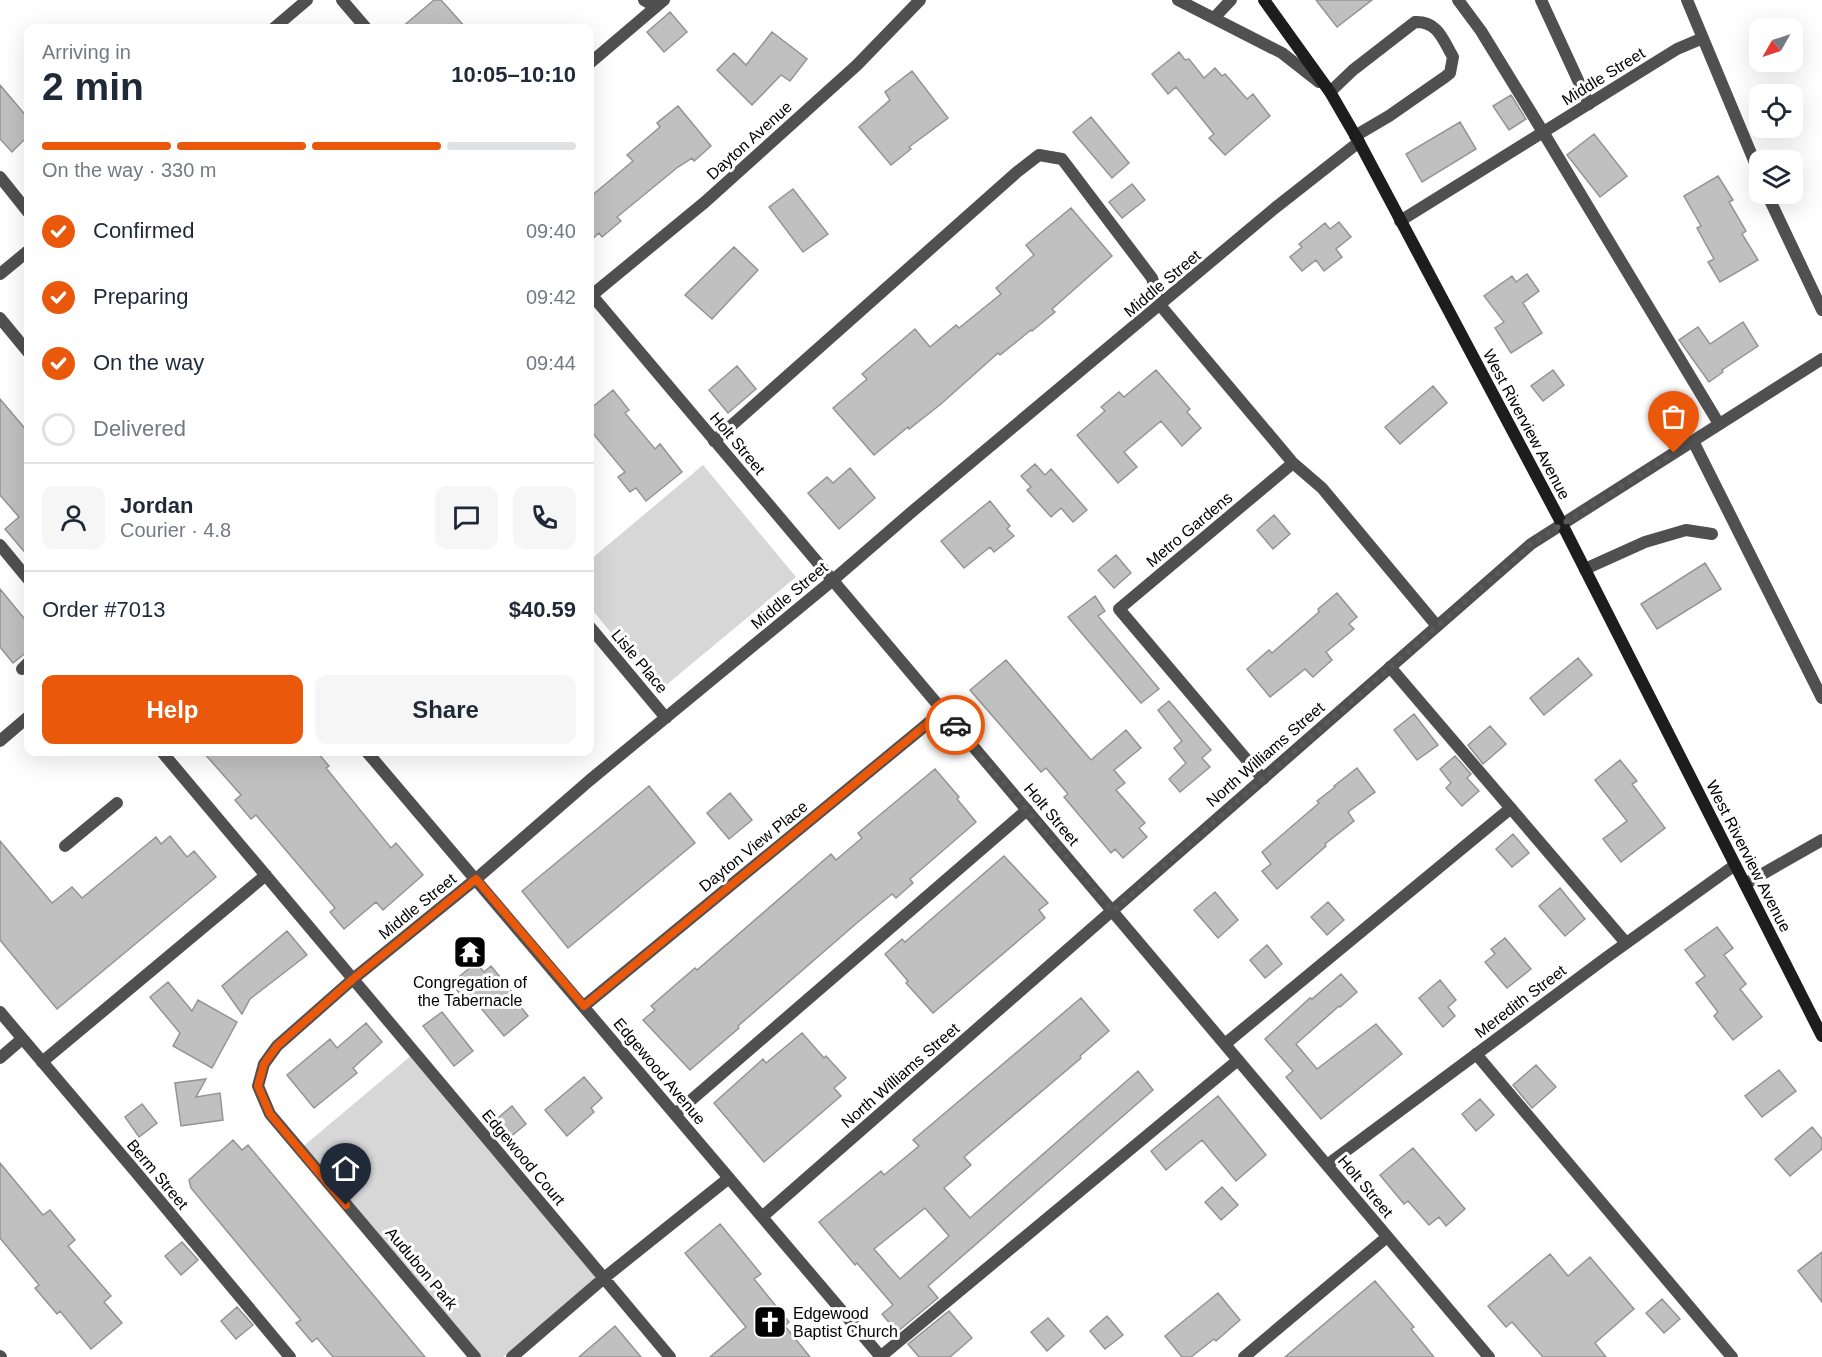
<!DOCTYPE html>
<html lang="en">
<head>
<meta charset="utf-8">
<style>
	:root { --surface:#fff; --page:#f6f6f7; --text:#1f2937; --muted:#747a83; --line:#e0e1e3; --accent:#ea580c }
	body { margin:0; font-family:Arial,sans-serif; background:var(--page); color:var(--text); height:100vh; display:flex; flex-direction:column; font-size:22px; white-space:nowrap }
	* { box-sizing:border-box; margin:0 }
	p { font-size:20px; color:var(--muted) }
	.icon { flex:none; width:33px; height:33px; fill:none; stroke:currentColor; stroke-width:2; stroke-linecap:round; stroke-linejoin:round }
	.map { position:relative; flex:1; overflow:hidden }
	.details { position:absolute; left:24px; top:24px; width:570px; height:732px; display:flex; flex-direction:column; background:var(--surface); border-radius:12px; box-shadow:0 6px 24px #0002 }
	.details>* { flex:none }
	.needle { width:39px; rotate:231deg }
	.fabs { position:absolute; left:1749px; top:18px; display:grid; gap:12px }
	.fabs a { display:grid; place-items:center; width:54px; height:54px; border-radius:12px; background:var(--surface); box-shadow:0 6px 24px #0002; font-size:30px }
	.pin { position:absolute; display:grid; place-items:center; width:51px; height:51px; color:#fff; margin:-62px -26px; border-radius:50% 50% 50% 0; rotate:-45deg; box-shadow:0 0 6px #0007 }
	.pin .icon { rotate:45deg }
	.courier { position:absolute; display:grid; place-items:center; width:60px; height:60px; margin:-30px; border:4px solid #ea580c; border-radius:50%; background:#fff; color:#222; box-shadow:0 2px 8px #0007 }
	.summary em { font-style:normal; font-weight:700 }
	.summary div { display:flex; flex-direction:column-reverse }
	.summary { display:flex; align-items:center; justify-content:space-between; height:102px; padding:0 18px }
	h1 { font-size:39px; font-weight:700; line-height:45px }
	.bar { display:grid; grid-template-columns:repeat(4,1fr); gap:9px 6px; align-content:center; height:72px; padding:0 18px }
	.bar i { height:8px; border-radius:4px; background:var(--line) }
	.bar .active { background:var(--accent) }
	.bar p { grid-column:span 4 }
	.line { display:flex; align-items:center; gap:15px; padding:0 18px; border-top:2px solid var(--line) }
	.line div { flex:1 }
	.round { display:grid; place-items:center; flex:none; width:63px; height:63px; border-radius:12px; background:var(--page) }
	ol { padding:0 18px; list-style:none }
	li { display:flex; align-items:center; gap:18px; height:66px }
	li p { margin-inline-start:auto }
	li .icon { padding:6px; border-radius:50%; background:var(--accent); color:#fff; stroke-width:4 }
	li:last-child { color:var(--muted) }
	li i { width:33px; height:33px; border:3px solid var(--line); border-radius:50% }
	.button { display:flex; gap:12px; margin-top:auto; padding:12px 18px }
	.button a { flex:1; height:69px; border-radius:12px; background:var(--accent); color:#fff; font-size:24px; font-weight:700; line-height:69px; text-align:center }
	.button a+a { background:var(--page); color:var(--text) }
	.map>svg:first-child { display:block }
	.green { fill:#d7d7d7 }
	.building { fill:#c0c0c0; stroke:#949494; stroke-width:1.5; fill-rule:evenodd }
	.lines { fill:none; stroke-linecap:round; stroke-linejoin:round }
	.lane { stroke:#505050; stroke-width:12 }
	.street { stroke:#505050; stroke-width:12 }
	.secondary { stroke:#1d1d1d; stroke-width:12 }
	.done { stroke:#595959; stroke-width:6; stroke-dasharray:0 10.8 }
	.route { stroke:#ea580c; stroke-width:8 }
	.labels { text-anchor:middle; stroke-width:6; stroke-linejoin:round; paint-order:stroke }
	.street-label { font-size:16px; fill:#000; stroke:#fff }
	.poi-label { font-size:16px; fill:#000; stroke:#fff }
</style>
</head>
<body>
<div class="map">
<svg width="1822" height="1357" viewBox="0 0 1822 1357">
	<rect width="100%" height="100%" fill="#fff"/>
	<path class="green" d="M703 465 796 577 659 691 590 607V560Z
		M412 1055 599 1277 503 1357H475L300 1149Z"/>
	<path class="building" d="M434 0H441L466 28H401Z
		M1316 0H1372L1337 27Z
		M670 12 687 32 664 52 647 32Z
		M772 32 807 59 790 81 781 75 752 105 717 70 734 53 746 65Z
		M1179 52 1185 60 1189 59 1204 78 1215 68 1222 76 1225 74 1247 99 1253 94 1270 116 1225 155 1209 138 1214 134 1176 87 1168 94 1152 74Z
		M912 71 948 118 909 147 911 149 891 165 859 127 890 100 885 92Z
		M0 85 28 118V136L12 152 0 139Z
		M1511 95 1526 119 1509 130 1493 106Z
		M678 106 711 146 694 161 692 158 678 167 617 217 621 221 602 237 599 233 590 241V197L633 161 627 155 660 127 657 123Z
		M1091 117 1129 163 1112 178 1073 132Z
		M1460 122 1476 149 1422 182 1406 154Z
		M1594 134 1627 176 1600 197 1567 155Z
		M1718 176 1733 200 1729 202 1746 231 1742 234 1758 260 1720 282 1708 262 1714 259 1697 228 1701 226 1684 196Z
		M1132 184 1145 200 1122 218 1109 202Z
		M793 189 828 234 803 252 769 207Z
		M1071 208 1112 256 1052 309 1055 312 1032 331 1031 330 1000 355 998 353 941 404 909 429 908 427 874 455 833 408 867 379 862 374 915 329 930 347 956 325 959 328 1001 294 996 288 1034 255 1026 245Z
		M1339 222 1351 237 1336 249 1342 257 1324 271 1316 260 1302 271 1290 257 1302 247 1299 244 1325 223 1330 229Z
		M734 247 758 270 712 319 685 295Z
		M1527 274 1539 291 1523 303 1542 333 1511 353 1495 328 1504 322 1484 296 1512 276 1516 282Z
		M1743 322 1758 346 1722 370 1723 372 1709 382 1679 340 1698 327 1710 344Z
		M737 366 756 389 728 413 709 390Z
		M1156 370 1190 409 1187 412 1201 428 1182 446 1161 421 1124 452 1137 467 1118 483 1077 435 1105 411 1101 407 1119 392 1124 397Z
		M1553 370 1564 385 1543 401 1531 386Z
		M1433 386 1447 403 1400 444 1385 427Z
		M613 390 629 410 625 413 655 449 660 444 682 472 646 501 636 488 630 492 618 477 625 472 590 430V409Z
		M0 399 28 432V556L5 529 19 517 0 495Z
		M1035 464 1045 475 1051 469 1087 510 1073 522 1061 508 1051 517 1027 490 1031 487 1021 476Z
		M850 468 875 498 839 529 808 493 827 477 833 483Z
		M990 501 1010 526 1007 529 1014 536 994 552 990 547 964 568 941 541Z
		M1274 515 1290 534 1273 549 1257 530Z
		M1116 555 1131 573 1114 588 1098 570Z
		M1705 563 1721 589 1657 629 1641 604Z
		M0 589 28 623V651L13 663 0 647Z
		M1337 593 1357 617 1349 624 1354 629 1326 652 1332 660 1313 677 1305 669 1270 697 1247 669 1269 650 1272 653 1319 612 1318 609Z
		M1095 596 1105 611 1098 616 1159 689 1141 703 1068 617Z
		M1578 658 1592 675 1544 715 1530 698Z
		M1006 660 1091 760 1126 730 1141 748 1114 770 1125 783 1116 790 1145 823 1139 828 1147 837 1123 858 1115 849 1111 853 1064 797 1068 794 1046 768 1041 772 970 690Z
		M1169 701 1211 750 1202 758 1210 767 1180 792 1169 779 1186 763 1174 748 1182 741 1158 710Z
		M1414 714 1438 745 1417 760 1394 730Z
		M1490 726 1506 744 1483 764 1468 745Z
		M203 752H317L329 766 326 768 391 848 396 843 423 875 383 910 376 902 344 929 330 912 335 908 256 815 251 819 235 800 241 795Z
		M1455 756 1471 774 1467 778 1479 791 1462 806 1446 788 1451 783 1440 769Z
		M1620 760 1637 781 1632 784 1665 828 1621 862 1603 839 1627 821 1595 780Z
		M1357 768 1375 792 1348 812 1354 821 1325 844 1326 846 1277 889 1262 871 1271 864 1262 852 1319 803 1317 801 1335 787 1334 786Z
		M935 769 959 797 957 799 976 822 910 879 913 883 896 898 892 894 858 922 738 1026 739 1028 690 1070 643 1020 655 1010 651 1006 695 968 697 970 831 854 836 860 862 838 858 833Z
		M649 786 695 843 568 948 522 891Z
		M730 793 752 820 729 839 707 813Z
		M1513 834 1529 853 1512 867 1496 849Z
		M170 836 187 857 194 851 216 877 57 1009 0 940V841L52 903 72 887 82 898 156 837 161 844Z
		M1004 856 1048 903 1039 910 1045 918 933 1013 906 983 908 981 885 954 902 939 905 942Z
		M1560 888 1585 919 1565 936 1539 906Z
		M1215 892 1238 920 1218 938 1194 910Z
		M1328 902 1344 920 1327 935 1311 917Z
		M1717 927 1733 948 1724 955 1746 984 1740 989 1762 1017 1733 1040 1714 1016 1718 1012 1696 983 1705 976 1685 950Z
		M287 931 307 955 250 999 242 1014 222 986Z
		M1505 938 1531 969 1507 988 1485 962 1495 954 1491 949Z
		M1267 945 1282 964 1265 978 1250 960Z
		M476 963 484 972 491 966 522 1004 520 1006 528 1016 504 1036 476 1002 471 1007 451 983Z
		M1341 974 1357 992 1340 1007 1339 1006 1296 1044 1317 1069 1376 1024 1402 1054 1321 1119 1286 1077 1293 1071 1265 1039 1310 998 1312 999Z
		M1440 980 1456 1000 1448 1007 1455 1016 1443 1027 1419 998Z
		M168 982 192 1011 198 1000 237 1022 212 1068 173 1046 180 1033 150 997Z
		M1081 998 1109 1031 1080 1056 1081 1058 964 1157 971 1165 944 1188 970 1218 1138 1071 1153 1090 928 1286 938 1298 897 1332 882 1314 893 1305 857 1263 855 1265 819 1222 881 1171 884 1175 919 1146 913 1140ZM925 1208 949 1236 900 1279 874 1249Z
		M442 1012 473 1051 454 1066 423 1026Z
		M366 1023 382 1042 353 1068 357 1073 314 1108 287 1075 330 1039 337 1048Z
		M802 1033 824 1058 826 1056 846 1078 834 1088 841 1096 764 1162 714 1103 763 1059 766 1063Z
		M1536 1065 1556 1087 1532 1108 1513 1085Z
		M1779 1070 1796 1091 1762 1117 1745 1096Z
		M584 1077 602 1098 591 1108 594 1112 567 1136 545 1110Z
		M206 1079 196 1097 220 1093 223 1120 181 1126 175 1083Z
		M1218 1096 1266 1155 1236 1181 1202 1140 1166 1170 1151 1151Z
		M1480 1099 1494 1115 1476 1131 1462 1114Z
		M142 1104 157 1123 139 1137 125 1117Z
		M512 1106 526 1124 508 1139 494 1121Z
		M1812 1127 1822 1139V1149L1790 1176 1775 1159Z
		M233 1140 242 1150 248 1145 425 1357H333L317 1338 312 1342 296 1323 301 1320 191 1188 189 1180Z
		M1413 1148 1465 1209 1446 1226 1439 1217 1429 1225 1408 1201 1404 1204 1380 1175Z
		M0 1163 43 1215 50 1210 75 1240 68 1246 111 1296 104 1302 122 1323 91 1349 60 1311 57 1314 35 1288 39 1285 0 1238Z
		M1222 1187 1238 1205 1221 1220 1205 1202Z
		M720 1224 761 1274 754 1279 789 1322 785 1326 810 1357H710L746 1327 685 1253Z
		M182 1242 198 1260 181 1275 165 1256Z
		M1822 1252V1302L1798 1271Z
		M1550 1254 1568 1276 1590 1257 1634 1309 1595 1343 1606 1357H1543L1512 1322 1506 1327 1488 1306Z
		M1375 1281 1414 1327 1411 1329 1434 1357H1285Z
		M1218 1293 1240 1320 1216 1341 1214 1339 1191 1357H1182L1165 1336Z
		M1662 1299 1680 1319 1664 1333 1646 1313Z
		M237 1307 253 1325 236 1339 221 1321Z
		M949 1311 972 1338 950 1357H919L908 1344Z
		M1107 1316 1123 1335 1105 1349 1090 1331Z
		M1048 1318 1064 1336 1047 1351 1031 1332Z
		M615 1326 641 1357H579Z"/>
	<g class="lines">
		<path class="lane" d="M644 0 656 7
			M1458 0 1481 31 1543 132 1719 424
			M1541 0 1589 104
			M590 63 664 0
			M1330 92 1353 70 1415 22C1438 21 1443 40 1453 57L1450 73 1445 77 1389 116 1355 136
			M0 177 28 212
			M714 441 1017 172 1039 155 1062 159 1152 278 1160 305 1293 463 1119 609 1263 779
			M1693 441 1822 698
			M1293 463 1322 488 1437 626
			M0 545 28 579
			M1585 569 1645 542 1686 530 1712 534
			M1390 667 1626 943
			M22 669 28 663
			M0 741 28 717
			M162 752 353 979
			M65 846 117 803
			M1225 1044 1511 808
			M1476 1054 1732 1357
			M0 1058 22 1039
			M42 1062 266 875
			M675 1114 1027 810
			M880 1357 1238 1060"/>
		<path class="street" d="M342 0 366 28
			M1178 0 1282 53 1319 82
			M1687 0 1760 175
			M1214 18 1231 0
			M274 28 307 0
			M1767 194 1822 310
			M1400 221 1677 49 1703 38
			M0 274 28 251
			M590 293 1489 1357
			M592 295 705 202 857 65 920 0
			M0 318 28 352
			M590 627 666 718
			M367 752 881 1357
			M1745 884 1822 840
			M353 979 670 1357
			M584 1006 943 711
			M0 1012 135 1171 290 1357
			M1327 1165 1607 957 1735 865
			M762 1217 1531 544 1822 359
			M0 1356 1 1357
			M475 1357 270 1114 258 1086 264 1064 277 1046 353 979 476 879 590 780 833 580 914 510 1275 208 1359 142
			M512 1357 604 1278 729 1178
			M1244 1357 1387 1237"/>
		<path class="secondary" d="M1264 0 1330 92 1359 142 1562 524 1822 1036"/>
	</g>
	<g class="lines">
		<path class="done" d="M955 725 1112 911 1531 544 1674 453"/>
		<path class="route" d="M346 1205 270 1114 258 1086 264 1064 277 1046 353 979 476 879 584 1006 943 711 955 725"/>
	</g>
	<defs>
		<g id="temple-square" transform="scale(1.725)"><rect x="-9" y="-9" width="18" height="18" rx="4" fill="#000" stroke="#fff"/><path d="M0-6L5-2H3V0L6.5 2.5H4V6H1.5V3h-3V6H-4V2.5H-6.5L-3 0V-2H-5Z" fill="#fff"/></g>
		<g id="church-square" transform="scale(1.725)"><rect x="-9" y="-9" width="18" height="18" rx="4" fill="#000" stroke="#fff"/><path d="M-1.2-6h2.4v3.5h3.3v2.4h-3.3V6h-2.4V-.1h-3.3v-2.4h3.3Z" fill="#fff"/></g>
	</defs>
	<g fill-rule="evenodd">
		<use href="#temple-square" x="470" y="952"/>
		<use href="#church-square" x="770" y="1322"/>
	</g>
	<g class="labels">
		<g class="street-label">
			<text transform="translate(1603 76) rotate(-32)" y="6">Middle Street</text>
			<text transform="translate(749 140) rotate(-42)" y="6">Dayton Avenue</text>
			<text transform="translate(1162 283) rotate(-40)" y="6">Middle Street</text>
			<text transform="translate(1527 424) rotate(62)" y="6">West Riverview Avenue</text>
			<text transform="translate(738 443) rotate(50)" y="6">Holt Street</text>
			<text transform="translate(1189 529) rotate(-40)" y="6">Metro Gardens</text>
			<text transform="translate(789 595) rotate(-40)" y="6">Middle Street</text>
			<text transform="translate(640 661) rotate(50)" y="6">Lisle Place</text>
			<text transform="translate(1265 754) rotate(-41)" y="6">North Williams Street</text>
			<text transform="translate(1052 814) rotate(50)" y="6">Holt Street</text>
			<text transform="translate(753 846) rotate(-39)" y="6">Dayton View Place</text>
			<text transform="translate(1749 856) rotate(63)" y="6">West Riverview Avenue</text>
			<text transform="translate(417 906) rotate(-39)" y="6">Middle Street</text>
			<text transform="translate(1520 1001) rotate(-37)" y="6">Meredith Street</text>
			<text transform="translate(660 1071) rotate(50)" y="6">Edgewood Avenue</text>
			<text transform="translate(900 1075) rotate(-41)" y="6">North Williams Street</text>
			<text transform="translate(524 1157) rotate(50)" y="6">Edgewood Court</text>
			<text transform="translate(158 1174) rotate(50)" y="6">Berm Street</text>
			<text transform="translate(1366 1186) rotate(50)" y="6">Holt Street</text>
			<text transform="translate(422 1268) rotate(50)" y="6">Audubon Park</text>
		</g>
		<g class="poi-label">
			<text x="470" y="988">Congregation of<tspan x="470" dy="18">the Tabernacle</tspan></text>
			<text x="793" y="1319" text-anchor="start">Edgewood<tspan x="793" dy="18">Baptist Church</tspan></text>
		</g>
	</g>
</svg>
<div class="fabs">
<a><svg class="needle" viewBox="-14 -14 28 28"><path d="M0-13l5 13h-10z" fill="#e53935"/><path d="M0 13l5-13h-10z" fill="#747a83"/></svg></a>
<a><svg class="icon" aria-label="locate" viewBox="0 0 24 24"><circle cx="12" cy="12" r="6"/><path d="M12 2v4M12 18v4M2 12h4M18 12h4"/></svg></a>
<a><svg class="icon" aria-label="layers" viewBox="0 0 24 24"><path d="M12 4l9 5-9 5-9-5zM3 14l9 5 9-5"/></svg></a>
</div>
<div class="pin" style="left:1674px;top:453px;background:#ea580c"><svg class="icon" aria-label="bag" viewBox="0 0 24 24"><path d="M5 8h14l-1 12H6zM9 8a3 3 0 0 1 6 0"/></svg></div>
<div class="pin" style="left:346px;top:1205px;background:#1f2937"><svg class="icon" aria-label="home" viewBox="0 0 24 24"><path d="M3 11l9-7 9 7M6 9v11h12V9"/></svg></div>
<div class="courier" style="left:955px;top:725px"><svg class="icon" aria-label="car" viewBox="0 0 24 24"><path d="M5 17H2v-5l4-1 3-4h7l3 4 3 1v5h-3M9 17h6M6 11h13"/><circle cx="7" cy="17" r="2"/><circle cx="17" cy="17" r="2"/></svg></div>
<section class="details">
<div class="summary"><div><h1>2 min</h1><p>Arriving in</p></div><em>10:05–10:10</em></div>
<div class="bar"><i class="active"></i><i class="active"></i><i class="active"></i><i></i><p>On the way · 330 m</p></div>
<ol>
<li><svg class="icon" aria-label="check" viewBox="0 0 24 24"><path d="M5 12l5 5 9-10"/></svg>Confirmed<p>09:40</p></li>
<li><svg class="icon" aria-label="check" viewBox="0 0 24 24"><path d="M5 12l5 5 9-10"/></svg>Preparing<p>09:42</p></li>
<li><svg class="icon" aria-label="check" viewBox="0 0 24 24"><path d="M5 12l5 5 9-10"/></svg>On the way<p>09:44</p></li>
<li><i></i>Delivered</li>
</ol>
<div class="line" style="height:108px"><a class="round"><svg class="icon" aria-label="person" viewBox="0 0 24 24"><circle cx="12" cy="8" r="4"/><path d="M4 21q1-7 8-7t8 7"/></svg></a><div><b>Jordan</b><p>Courier · 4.8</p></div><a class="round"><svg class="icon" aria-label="chat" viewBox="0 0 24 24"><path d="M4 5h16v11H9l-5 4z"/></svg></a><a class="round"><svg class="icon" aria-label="phone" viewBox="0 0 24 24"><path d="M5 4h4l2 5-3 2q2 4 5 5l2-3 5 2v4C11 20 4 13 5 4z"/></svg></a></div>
<div class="line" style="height:78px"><div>Order #7013</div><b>$40.59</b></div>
<div class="button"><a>Help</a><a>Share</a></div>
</section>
</div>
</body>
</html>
